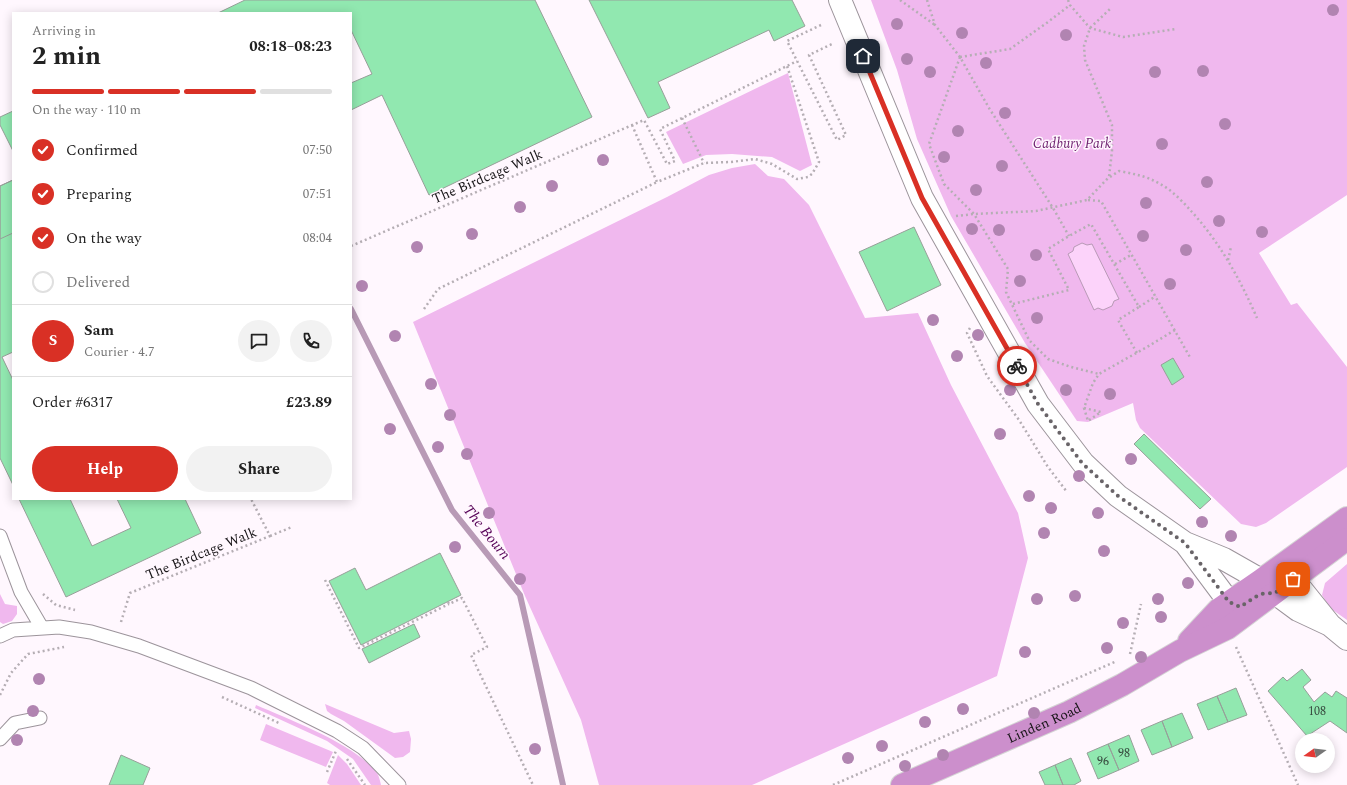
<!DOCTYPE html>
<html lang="en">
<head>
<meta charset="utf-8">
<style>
	:root { --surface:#fff; --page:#f2f2f2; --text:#222; --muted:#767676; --line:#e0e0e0; --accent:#d93025 }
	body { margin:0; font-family:Spectral,serif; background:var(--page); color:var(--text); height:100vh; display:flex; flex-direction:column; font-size:15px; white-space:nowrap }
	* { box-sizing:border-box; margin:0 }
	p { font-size:13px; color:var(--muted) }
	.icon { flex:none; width:22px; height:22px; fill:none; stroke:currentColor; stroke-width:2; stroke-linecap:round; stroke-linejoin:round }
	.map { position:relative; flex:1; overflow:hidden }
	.panel { position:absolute; left:12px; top:12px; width:340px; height:488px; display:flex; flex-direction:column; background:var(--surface); border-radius:0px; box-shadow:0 2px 10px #0003 }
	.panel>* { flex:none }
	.needle { width:26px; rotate:256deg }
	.buttons { position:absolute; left:1295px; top:733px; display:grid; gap:8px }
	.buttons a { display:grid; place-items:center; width:40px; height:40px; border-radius:50%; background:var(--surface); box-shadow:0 2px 10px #0003; font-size:20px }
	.pin { position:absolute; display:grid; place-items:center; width:34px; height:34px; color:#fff; margin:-17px; border-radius:8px; box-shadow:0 2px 6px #0006 }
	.courier { position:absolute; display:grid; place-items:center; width:40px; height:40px; margin:-20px; border:3px solid #d93025; border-radius:50%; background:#fff; color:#222; box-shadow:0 1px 5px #0007 }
	.summary em { font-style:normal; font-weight:700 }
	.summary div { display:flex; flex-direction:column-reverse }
	.summary { display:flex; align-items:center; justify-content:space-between; height:68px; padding:0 20px }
	h1 { font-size:26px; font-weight:700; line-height:30px }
	.bar { display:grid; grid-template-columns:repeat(4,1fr); gap:6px 4px; align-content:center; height:48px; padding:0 20px }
	.bar i { height:5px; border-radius:3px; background:var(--line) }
	.bar .selected { background:var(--accent) }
	.bar p { grid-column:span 4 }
	.line { display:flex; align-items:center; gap:10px; padding:0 20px; border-top:1px solid var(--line) }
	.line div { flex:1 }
	.round { display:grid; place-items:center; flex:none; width:42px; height:42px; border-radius:21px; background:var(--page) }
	ol { padding:0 20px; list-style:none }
	li { display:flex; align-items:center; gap:12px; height:44px }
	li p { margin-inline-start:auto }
	li .icon { padding:4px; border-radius:50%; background:var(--accent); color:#fff; stroke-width:4 }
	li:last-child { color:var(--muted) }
	li i { width:22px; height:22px; border:2px solid var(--line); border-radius:50% }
	.action { display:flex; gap:8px; margin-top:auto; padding:8px 20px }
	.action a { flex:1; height:46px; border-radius:24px; background:var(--accent); color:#fff; font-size:16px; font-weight:700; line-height:46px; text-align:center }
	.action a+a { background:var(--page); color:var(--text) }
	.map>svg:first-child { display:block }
	.green { fill:#f0b8ee }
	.water { fill:#fcd3fa; stroke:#b89ab6 }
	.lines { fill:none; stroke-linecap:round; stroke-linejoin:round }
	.stream { stroke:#b89ab6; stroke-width:6 }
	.building { fill:#91e8b0; stroke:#979f99 }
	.service-casing { stroke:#9c949b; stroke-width:15 }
	.tertiary-casing { stroke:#9c949b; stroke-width:24 }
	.trunk-casing { stroke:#d5d5d5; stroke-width:24 }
	.path { stroke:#b5aeb4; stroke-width:2.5; stroke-dasharray:2 3; stroke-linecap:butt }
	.service { stroke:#fff; stroke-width:13 }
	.tertiary { stroke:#fff; stroke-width:22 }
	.trunk { stroke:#cc8fcc; stroke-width:22 }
	.tree { fill:#b184b1 }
	.done { stroke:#696468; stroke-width:4; stroke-dasharray:0 7.2 }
	.route { stroke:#d93025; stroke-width:5 }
	.labels { text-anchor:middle; stroke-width:3; stroke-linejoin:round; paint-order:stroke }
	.number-label { font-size:12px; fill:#364a3e }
	.park-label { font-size:14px; font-style:italic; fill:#712572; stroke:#fff7fe }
	.street-label { font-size:14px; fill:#181518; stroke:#fff7fe }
	.water-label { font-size:15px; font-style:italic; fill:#580559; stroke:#fff7fe }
</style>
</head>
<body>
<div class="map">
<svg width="1347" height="785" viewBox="0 0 1347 785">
	<rect width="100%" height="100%" fill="#fff7fe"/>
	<path class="green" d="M871 0H1347V195L1259 253 1291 305 1297 303 1347 367V467L1266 523 1256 527 1241 524 1140 428 1136 420 1133 403 1088 422 1077 421 1025 343 951 216 917 139 897 70Z
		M788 73 812 165 800 171 772 157 732 154 706 155 683 164 666 132Z
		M755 164 768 176 784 179 809 205 865 318 918 313 951 385 1018 513 1028 558 997 676 752 785H599L581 720 525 596 413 322 667 197 709 175 732 168Z
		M1347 564V620L1330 608 1322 595 1325 583Z
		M0 594 5 604 17 606V614L12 621 3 624 0 622Z
		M325 704 394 733 409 731 411 739 410 752 403 757 395 758 344 721 331 714 327 711Z
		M256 705C288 719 357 745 377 773 379 776 380 781 381 785H371L353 759 327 741 255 708Z
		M266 724 333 752 326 767 260 740Z
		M338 755 347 764 361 785H330L327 783Z"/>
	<path class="water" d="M1082 243 1087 245 1092 244 1119 299 1114 301 1112 306 1103 310 1098 308 1094 310 1068 254 1073 251 1074 247Z"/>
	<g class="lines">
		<path class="stream" d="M351 309 452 510 520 595 563 785"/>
	</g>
	<path class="building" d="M245 0H535L592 117 429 195 382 95 351 110V83L372 74 351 30V13H218Z
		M589 0H792L805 26 774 41 769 30 658 82 670 108 648 118Z
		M13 111V151L0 125V117Z
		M13 180V352L2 357 13 380V485L0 458V186Z
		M13 180V233L0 239V186Z
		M914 227 941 285 887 311 859 252Z
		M1173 358 1184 377 1172 385 1161 365Z
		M1144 434 1211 499 1200 509 1134 444Z
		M19 499H70L92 546 131 528 117 499H185L201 533 66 597Z
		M440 553 461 595 361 645 329 581 355 568 366 590Z
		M414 624 420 637 369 663 362 649Z
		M1302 669 1311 680 1303 687 1314 702 1325 692 1332 697 1336 691 1347 698V733L1330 721 1307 736 1268 691 1283 677 1287 681Z
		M1236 688 1247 715 1228 722 1217 696Z
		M1217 696 1228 722 1208 730 1197 704Z
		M1182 713 1193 738 1172 747 1162 721Z
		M1162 721 1172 747 1152 755 1141 730Z
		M1129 735 1139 761 1119 770 1108 744Z
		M1108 744 1119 770 1098 779 1087 753Z
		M121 755 150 768 143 785H109Z
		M1071 758 1081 781 1074 785H1063L1055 765Z
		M1055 765 1063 785H1045L1039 772Z"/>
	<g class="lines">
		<g class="service-casing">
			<path id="service" d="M0 536 21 592 42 628
				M0 636 13 630 59 627 91 632 139 646 251 688 337 731 363 748 399 785
				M0 739 15 723 40 718"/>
		</g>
		<g class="tertiary-casing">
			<path id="tertiary" d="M840 0 922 198 1038 404 1083 463 1118 496 1185 543 1224 559 1261 580 1271 582 1281 576 1293 579 1330 625
				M1185 543 1229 602 1240 607 1260 594 1275 593 1298 610 1330 625 1347 639"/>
		</g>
		<g class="trunk-casing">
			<g id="trunk">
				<path d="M1189 641 1219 609 1261 580 1347 518"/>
				<path id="s1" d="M902 785 1069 712 1122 685 1180 651 1228 628 1347 539"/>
			</g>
		</g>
		<path class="path" d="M900 0 935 25
			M927 0 935 25 960 57 989 108 1053 208 1069 236
			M1068 0 1070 5 1090 28 1123 37 1176 29
			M821 25 787 41 837 140 846 135 809 55 834 43
			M960 57 929 144 944 184 974 214 1008 269 1006 292 1029 340 1048 359 1071 367 1099 374
			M960 57 1010 49 1048 22 1070 5
			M682 118 704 163
			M632 125 657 182 704 163 731 162 755 159 772 164 797 179 808 177 812 174 819 162 787 66
			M1110 177 1119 171C1134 174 1147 176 1160 184 1172 190 1183 202 1192 212 1220 243 1240 279 1257 318
			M1088 200 1101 201 1191 359
			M956 216 974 214 1036 211 1087 200 1109 177 1112 151V125L1085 60 1084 46 1090 28 1110 9
			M351 246 644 120 667 164 675 161 660 129 797 61
			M1228 260 1231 247
			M1115 264 1131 255
			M1013 304 1069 290 1048 249 1069 236 1091 224 1139 307 1118 320 1137 353
			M1139 307 1156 296
			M424 309 438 289 657 182
			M970 328 967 333 987 376 1019 420 1048 467 1067 492
			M1084 408 1101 412 1088 421 1084 408 1093 383 1099 374 1147 347 1175 330
			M270 536 292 527
			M325 580 359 648 449 604
			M43 594 56 605 75 610
			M448 602 449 604 462 598 487 647 471 655 533 785
			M121 622 130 593 270 536 251 499
			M1236 647 1298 785
			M1130 654 1141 604
			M0 695 11 673 28 654 64 647
			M222 697 281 724
			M347 759 365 785
			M327 772 336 751
			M833 785 1117 661"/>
		<use href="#service" class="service"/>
		<use href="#tertiary" class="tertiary"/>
		<use href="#trunk" class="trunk"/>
	</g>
	<g class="tree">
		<circle cx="1333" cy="10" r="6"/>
		<circle cx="897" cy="24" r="6"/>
		<circle cx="962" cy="33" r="6"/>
		<circle cx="1066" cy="35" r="6"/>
		<circle cx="907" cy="59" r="6"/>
		<circle cx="986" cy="63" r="6"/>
		<circle cx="1203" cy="71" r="6"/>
		<circle cx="930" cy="72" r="6"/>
		<circle cx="1155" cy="72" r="6"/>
		<circle cx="1005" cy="113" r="6"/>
		<circle cx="1225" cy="124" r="6"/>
		<circle cx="958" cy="131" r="6"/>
		<circle cx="1162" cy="144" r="6"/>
		<circle cx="944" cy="157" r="6"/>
		<circle cx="603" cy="160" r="6"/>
		<circle cx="1002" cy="166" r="6"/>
		<circle cx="1207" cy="182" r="6"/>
		<circle cx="552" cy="186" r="6"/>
		<circle cx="976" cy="190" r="6"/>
		<circle cx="1146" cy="203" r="6"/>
		<circle cx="520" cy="207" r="6"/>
		<circle cx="1219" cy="221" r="6"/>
		<circle cx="972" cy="229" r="6"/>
		<circle cx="999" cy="230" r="6"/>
		<circle cx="1262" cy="232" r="6"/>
		<circle cx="472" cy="234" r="6"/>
		<circle cx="1143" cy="236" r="6"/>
		<circle cx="417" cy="247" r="6"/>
		<circle cx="1186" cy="250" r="6"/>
		<circle cx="1036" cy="255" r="6"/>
		<circle cx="1020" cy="281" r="6"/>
		<circle cx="1170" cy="284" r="6"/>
		<circle cx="362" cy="286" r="6"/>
		<circle cx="1037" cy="318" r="6"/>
		<circle cx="933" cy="320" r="6"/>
		<circle cx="978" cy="335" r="6"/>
		<circle cx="395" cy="336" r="6"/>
		<circle cx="957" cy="356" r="6"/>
		<circle cx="431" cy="384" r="6"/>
		<circle cx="1010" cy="390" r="6"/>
		<circle cx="1066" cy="390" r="6"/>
		<circle cx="1110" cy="394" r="6"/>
		<circle cx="450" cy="415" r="6"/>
		<circle cx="390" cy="429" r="6"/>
		<circle cx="1000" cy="434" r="6"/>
		<circle cx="438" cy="447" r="6"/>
		<circle cx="467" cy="454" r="6"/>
		<circle cx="1131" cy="459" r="6"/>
		<circle cx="1079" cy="476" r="6"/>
		<circle cx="1029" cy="496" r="6"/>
		<circle cx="1051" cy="508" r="6"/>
		<circle cx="489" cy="513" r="6"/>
		<circle cx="1098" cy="513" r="6"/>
		<circle cx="1202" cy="522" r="6"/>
		<circle cx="1044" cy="533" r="6"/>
		<circle cx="1231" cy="536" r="6"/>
		<circle cx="455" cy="547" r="6"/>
		<circle cx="1104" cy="551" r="6"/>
		<circle cx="520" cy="579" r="6"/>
		<circle cx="1188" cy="583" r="6"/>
		<circle cx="1075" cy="596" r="6"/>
		<circle cx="1037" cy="599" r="6"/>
		<circle cx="1158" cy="599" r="6"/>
		<circle cx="1161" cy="617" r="6"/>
		<circle cx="1123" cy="623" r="6"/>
		<circle cx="1107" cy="648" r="6"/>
		<circle cx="1025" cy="652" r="6"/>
		<circle cx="1141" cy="657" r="6"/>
		<circle cx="39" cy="679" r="6"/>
		<circle cx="963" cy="709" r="6"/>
		<circle cx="33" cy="711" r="6"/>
		<circle cx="1034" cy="713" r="6"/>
		<circle cx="925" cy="722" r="6"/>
		<circle cx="17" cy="740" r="6"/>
		<circle cx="882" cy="746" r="6"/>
		<circle cx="535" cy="749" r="6"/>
		<circle cx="943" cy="755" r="6"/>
		<circle cx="848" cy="758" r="6"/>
		<circle cx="905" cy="766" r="6"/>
	</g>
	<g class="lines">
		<path class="done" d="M1017 366 1038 404 1082 463 1118 496 1185 543 1229 602 1240 607 1260 594 1275 593 1293 579"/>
		<path class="route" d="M863 56 922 198 1017 366"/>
	</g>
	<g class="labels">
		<g class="number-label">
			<text x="1317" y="715">108</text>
			<text x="1124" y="757">98</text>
			<text x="1103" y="765">96</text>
		</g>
		<g class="park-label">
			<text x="1072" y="148">Cadbury Park</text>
		</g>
		<g class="street-label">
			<text transform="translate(487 176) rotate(-23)" y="5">The Birdcage Walk</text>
			<text transform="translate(201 553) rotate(-22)" y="5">The Birdcage Walk</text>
			<text dy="5" stroke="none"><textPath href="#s1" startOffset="155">Linden Road</textPath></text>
		</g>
		<g class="water-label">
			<text transform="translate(487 532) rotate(51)" y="5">The Bourn</text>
		</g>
	</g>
</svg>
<div class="buttons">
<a><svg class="needle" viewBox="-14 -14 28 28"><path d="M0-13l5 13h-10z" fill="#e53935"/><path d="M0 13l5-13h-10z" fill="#767676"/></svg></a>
</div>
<div class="pin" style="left:1293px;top:579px;background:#ea580c"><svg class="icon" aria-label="bag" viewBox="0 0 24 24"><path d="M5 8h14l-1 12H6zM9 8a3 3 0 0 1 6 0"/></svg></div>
<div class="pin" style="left:863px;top:56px;background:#1f2937"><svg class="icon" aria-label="home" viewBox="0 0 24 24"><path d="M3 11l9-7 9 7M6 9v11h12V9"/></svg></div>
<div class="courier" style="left:1017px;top:366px"><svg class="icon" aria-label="bike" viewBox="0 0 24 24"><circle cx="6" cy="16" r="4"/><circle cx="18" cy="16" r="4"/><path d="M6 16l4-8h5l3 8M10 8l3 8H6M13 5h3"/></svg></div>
<section class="panel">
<div class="summary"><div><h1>2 min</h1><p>Arriving in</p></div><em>08:18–08:23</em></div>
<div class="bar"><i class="selected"></i><i class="selected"></i><i class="selected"></i><i></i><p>On the way · 110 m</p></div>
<ol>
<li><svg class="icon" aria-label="check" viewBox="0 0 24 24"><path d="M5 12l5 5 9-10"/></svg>Confirmed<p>07:50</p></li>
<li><svg class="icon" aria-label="check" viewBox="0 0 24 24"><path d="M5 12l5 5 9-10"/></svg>Preparing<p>07:51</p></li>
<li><svg class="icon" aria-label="check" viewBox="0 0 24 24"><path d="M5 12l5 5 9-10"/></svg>On the way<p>08:04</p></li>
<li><i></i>Delivered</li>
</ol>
<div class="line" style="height:72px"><b class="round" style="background:var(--accent);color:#fff">S</b><div><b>Sam</b><p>Courier · 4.7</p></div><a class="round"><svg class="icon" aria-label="chat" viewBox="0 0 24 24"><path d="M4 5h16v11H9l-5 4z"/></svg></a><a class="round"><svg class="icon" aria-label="phone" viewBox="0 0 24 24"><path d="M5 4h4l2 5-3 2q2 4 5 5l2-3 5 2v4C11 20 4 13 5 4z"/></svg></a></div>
<div class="line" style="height:52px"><div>Order #6317</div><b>£23.89</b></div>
<div class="action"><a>Help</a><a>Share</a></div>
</section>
</div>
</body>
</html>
